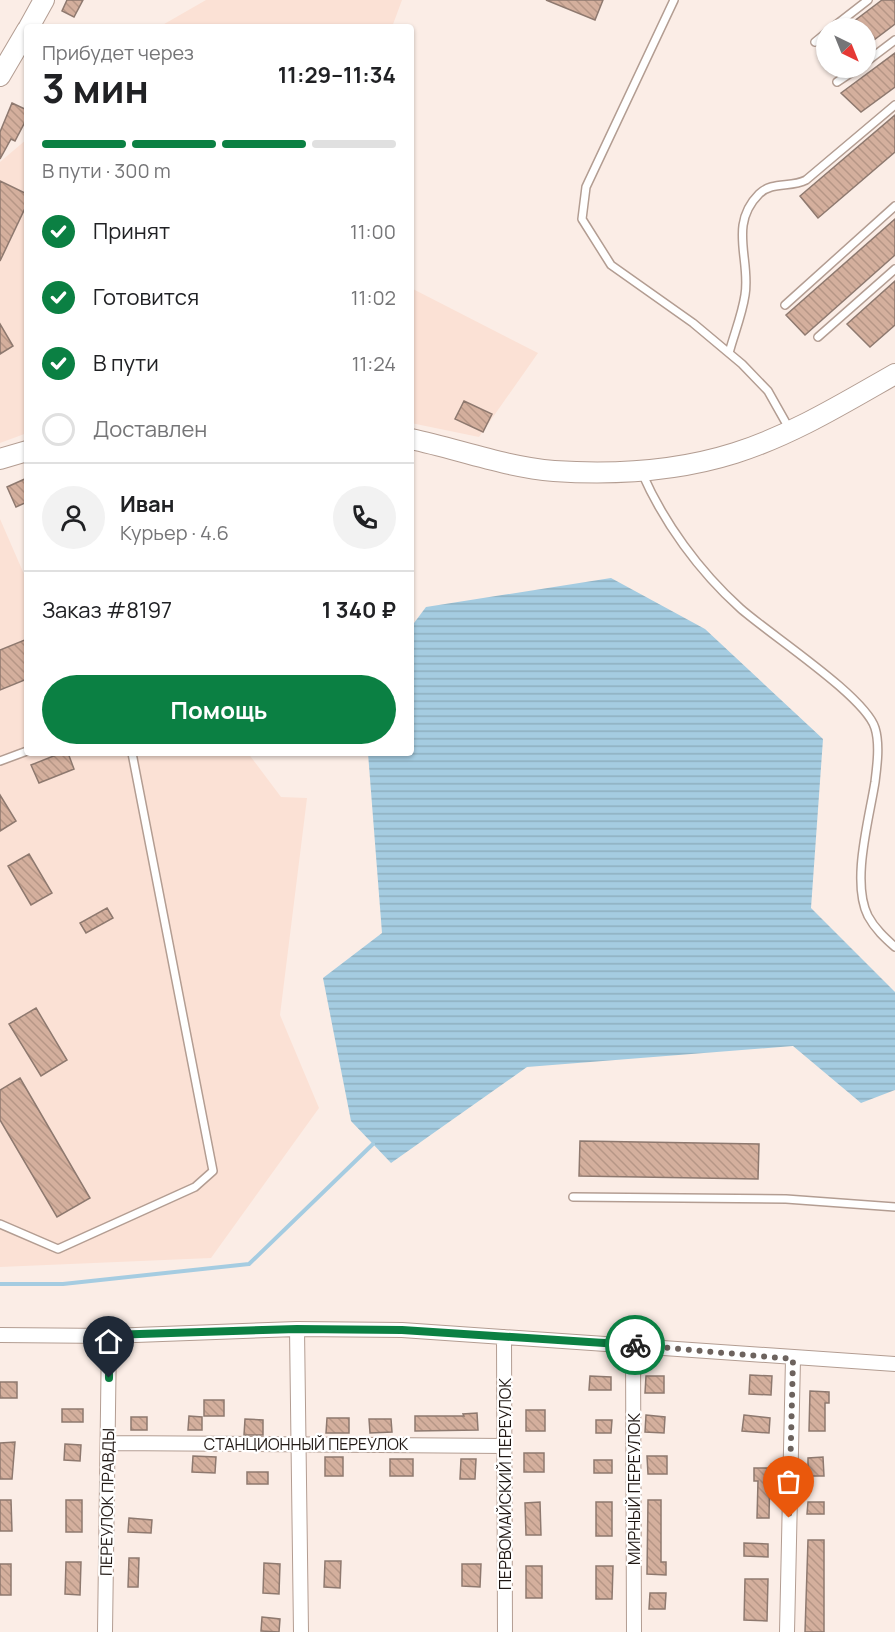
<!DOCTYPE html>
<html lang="ru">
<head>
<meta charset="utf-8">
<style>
	:root { --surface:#fff; --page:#f2f2f2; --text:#202124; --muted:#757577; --line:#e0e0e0; --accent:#0b8043 }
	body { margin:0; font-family:Manrope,sans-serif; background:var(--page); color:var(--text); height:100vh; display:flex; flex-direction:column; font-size:22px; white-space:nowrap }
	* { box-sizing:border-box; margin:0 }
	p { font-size:20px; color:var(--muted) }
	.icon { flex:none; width:33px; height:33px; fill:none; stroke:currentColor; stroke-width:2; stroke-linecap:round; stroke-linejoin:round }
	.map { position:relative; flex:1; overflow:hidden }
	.details { position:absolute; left:24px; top:24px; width:390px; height:732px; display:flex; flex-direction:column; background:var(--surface); border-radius:6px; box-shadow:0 2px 4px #0004 }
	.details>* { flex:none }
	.needle { width:39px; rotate:137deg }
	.controls { position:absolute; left:816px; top:18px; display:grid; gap:12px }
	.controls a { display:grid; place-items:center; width:60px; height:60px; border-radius:50%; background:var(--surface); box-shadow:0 2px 4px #0004; font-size:30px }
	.pin { position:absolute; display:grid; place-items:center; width:51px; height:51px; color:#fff; margin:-62px -26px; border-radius:50% 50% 50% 0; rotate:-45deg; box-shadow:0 0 6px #0007 }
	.pin .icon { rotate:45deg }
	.courier { position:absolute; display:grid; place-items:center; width:60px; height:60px; margin:-30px; border:4px solid #0b8043; border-radius:50%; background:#fff; color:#222; box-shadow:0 2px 8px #0007 }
	.overview em { font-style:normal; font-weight:700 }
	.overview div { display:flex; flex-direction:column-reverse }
	.overview { display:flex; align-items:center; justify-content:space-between; height:102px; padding:0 18px }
	h1 { font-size:39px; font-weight:700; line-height:45px }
	.bar { display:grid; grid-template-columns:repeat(4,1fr); gap:9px 6px; align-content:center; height:72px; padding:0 18px }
	.bar i { height:8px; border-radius:4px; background:var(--line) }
	.bar .current { background:var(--accent) }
	.bar p { grid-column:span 4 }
	.line { display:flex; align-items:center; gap:15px; padding:0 18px; border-top:2px solid var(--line) }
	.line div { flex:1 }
	.round { display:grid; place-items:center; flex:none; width:63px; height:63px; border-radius:32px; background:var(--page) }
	ol { padding:0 18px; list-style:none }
	li { display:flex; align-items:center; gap:18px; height:66px }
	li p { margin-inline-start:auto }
	li .icon { padding:6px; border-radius:50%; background:var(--accent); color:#fff; stroke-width:4 }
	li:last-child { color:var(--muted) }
	li i { width:33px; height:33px; border:3px solid var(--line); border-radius:50% }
	.cta { display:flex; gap:12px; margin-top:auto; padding:12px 18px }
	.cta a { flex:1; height:69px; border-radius:36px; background:var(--accent); color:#fff; font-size:24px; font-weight:700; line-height:69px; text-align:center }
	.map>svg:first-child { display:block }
	.built { fill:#fbe1d5 }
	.water { fill:url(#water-rules) }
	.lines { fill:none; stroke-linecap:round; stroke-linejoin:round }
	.stream { stroke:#a5cce1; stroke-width:4 }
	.building { fill:url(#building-back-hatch); stroke:#8e796f; stroke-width:1.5 }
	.lane-casing { stroke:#b39d92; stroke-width:10 }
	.street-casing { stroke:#b39d92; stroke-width:16 }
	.secondary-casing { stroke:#b39d92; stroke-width:22 }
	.lane { stroke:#fff; stroke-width:7 }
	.street { stroke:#fff; stroke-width:14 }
	.secondary { stroke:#fff; stroke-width:20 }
	.done { stroke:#6d635e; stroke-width:6; stroke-dasharray:0 10.8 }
	.route { stroke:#0b8043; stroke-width:8 }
	.labels { text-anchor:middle; stroke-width:4.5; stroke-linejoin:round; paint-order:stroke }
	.street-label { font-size:16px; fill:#211915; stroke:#fff }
</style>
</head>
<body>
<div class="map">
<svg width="895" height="1632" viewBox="0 0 895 1632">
	<defs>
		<pattern id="water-rules" width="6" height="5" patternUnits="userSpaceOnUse" patternTransform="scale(1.5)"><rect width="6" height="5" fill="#a5cce1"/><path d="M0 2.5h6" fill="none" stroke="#8eafc0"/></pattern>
		<pattern id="building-back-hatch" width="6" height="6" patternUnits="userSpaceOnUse" patternTransform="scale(1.5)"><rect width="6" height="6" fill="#d4af9d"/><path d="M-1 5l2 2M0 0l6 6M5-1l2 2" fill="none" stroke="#b69686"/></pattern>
	</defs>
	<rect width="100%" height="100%" fill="#fbede6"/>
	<path class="built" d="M206 0H402L392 27H159Z
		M27 139V433L0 443V162Z
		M411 288 538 353 479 437 411 423Z
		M0 519 27 581V753H248L281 797 307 798 280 1015 319 1108 211 1258 0 1267Z"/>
	<path class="water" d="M611 578 705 629 823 739 811 908 895 992V1090L861 1103 793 1046 527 1067 391 1163 351 1121 323 978 382 933 368 753H411V627L426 607Z"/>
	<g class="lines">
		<path class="stream" d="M0 1284H63L249 1264 373 1144"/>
	</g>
	<path class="building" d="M67 0H83L74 17 62 11Z
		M546 0H603L595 20Z
		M882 0H895V24L866 46V28H845Z
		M895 53V87L861 112 841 93Z
		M12 103 27 110V118L15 141 11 139 0 159V132Z
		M895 115V152L818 218 800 196Z
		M0 181 27 194V204L0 261Z
		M895 219V255L805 335 786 315Z
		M895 281V325L870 347 847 324Z
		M0 324 13 346 0 354Z
		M464 401 492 414 483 432 455 419Z
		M27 478V502L16 507 7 487Z
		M27 639V679L0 690V650Z
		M61 753H68L74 769 39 783 31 765Z
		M0 795 16 821 0 831Z
		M29 854 52 893 31 905 8 866Z
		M107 908 113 918 86 933 80 923Z
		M36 1008 67 1060 41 1076 9 1024Z
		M20 1078 90 1198 57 1217 0 1120V1090Z
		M580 1141 759 1144 758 1179 579 1176Z
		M750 1375 772 1376 771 1395 749 1394Z
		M590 1376 611 1377V1390H589Z
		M646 1376H664V1393H645Z
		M0 1382H17V1398H0Z
		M810 1391 829 1392V1403H825V1431H809Z
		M204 1400H224V1416H204Z
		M62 1409H83V1422H62Z
		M526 1410H545V1431H526Z
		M477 1413 478 1430 415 1431V1416H464L463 1414Z
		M646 1415 665 1417 664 1433 645 1432Z
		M744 1415 770 1418 769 1433 742 1431Z
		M189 1416 202 1417V1430H188Z
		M131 1417H147V1430H131Z
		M327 1418H349V1433H326Z
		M245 1419 263 1420V1435H244Z
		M369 1419H391L392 1432 370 1433Z
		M596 1420H612L611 1433H596Z
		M15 1442 12 1479H0V1443Z
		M65 1444 81 1445 80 1461 64 1460Z
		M524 1453H544V1472H524Z
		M193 1456 216 1457 215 1473 192 1472Z
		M647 1456H667V1474H648Z
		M325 1457H343V1476H325Z
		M823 1457 824 1476H808V1458Z
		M390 1459H413V1476H390Z
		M461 1459H476L475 1479H460Z
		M594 1460H612V1473H594Z
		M754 1468H770L769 1518H757L758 1481H754Z
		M247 1472H268V1484H247Z
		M0 1500H11L12 1531H0Z
		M66 1500H82V1532H66Z
		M648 1500H661V1562H666V1575L647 1574Z
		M540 1502 541 1535H526L525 1503Z
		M596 1502H612V1536H596Z
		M808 1502H824V1514H807Z
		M129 1518 152 1520 151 1533 128 1532Z
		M808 1540H824V1632H805Z
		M744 1543 768 1544V1557L744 1556Z
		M129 1558H139L138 1587H128Z
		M325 1561H341L340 1588 324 1587Z
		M66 1562H81L80 1595 65 1594Z
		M264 1563 280 1564 279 1594 263 1593Z
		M0 1564H11V1595H0Z
		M462 1564H481L480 1587 462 1586Z
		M526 1566H542V1598H526Z
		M596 1566H613L612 1599H596Z
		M745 1579H768L767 1621 744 1620Z
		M650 1593H666L665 1609H649Z
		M262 1617 280 1619 279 1632 261 1631Z"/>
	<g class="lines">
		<g class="lane-casing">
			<path id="lane" d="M674 0 586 187 582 219 611 265 693 323 742 364 768 391 790 430
				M832 28 868 0
				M815 42 826 33
				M866 62 895 40
				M837 82 858 68
				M785 305 895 206
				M818 337 895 269
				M729 353C734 334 742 315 745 295 751 260 728 225 759 194 772 181 791 188 806 180L895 105
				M642 473C664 523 699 571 740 608 769 634 865 696 875 728 880 744 877 766 875 782 869 820 851 882 868 916 875 929 885 938 895 947
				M0 761 27 751
				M573 1197 786 1199 895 1207
				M0 1224 58 1249 195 1187 213 1171 132 753"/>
		</g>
		<g class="street-casing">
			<path id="street" d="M297 1329 301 1632
				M0 1335 109 1336 297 1329 402 1330 895 1364
				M504 1337 505 1632
				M633 1345 634 1632
				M108 1443 504 1446
				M105 1632 109 1336
				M787 1632 793 1359"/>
		</g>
		<g class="secondary-casing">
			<path id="secondary" d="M29 27 44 0
				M0 76 27 30
				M411 439C458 449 505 467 554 471 614 475 678 471 735 453 792 435 844 403 895 374
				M0 459 27 451"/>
		</g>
		<use href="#lane" class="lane"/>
		<use href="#street" class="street"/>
		<use href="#secondary" class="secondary"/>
	</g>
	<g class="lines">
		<path class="done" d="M635 1345 793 1359 789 1518"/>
		<path class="route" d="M109 1378V1335L297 1329 402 1330 635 1345"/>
	</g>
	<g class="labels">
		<g class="street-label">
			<text x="306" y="1450">СТАНЦИОННЫЙ ПЕРЕУЛОК</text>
			<text transform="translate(505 1484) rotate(-90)" y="6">ПЕРВОМАЙСКИЙ ПЕРЕУЛОК</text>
			<text transform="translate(634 1489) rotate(-90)" y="6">МИРНЫЙ ПЕРЕУЛОК</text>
			<text transform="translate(107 1502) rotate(-89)" y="6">ПЕРЕУЛОК ПРАВДЫ</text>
		</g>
	</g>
</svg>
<div class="controls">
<a><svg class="needle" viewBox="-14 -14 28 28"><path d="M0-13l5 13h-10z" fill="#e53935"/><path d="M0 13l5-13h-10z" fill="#757577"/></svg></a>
</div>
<div class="pin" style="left:789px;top:1518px;background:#ea580c"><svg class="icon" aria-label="bag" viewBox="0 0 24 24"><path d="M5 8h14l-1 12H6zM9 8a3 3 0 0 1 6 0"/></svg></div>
<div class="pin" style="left:109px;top:1378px;background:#1f2937"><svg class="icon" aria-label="home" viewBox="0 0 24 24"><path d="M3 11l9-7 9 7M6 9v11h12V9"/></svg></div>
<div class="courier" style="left:635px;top:1345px"><svg class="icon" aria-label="bike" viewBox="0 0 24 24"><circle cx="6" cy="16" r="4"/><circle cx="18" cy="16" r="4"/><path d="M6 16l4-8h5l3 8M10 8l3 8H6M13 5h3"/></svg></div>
<section class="details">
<div class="overview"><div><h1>3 мин</h1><p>Прибудет через</p></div><em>11:29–11:34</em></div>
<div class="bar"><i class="current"></i><i class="current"></i><i class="current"></i><i></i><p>В пути · 300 m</p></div>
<ol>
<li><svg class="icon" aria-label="check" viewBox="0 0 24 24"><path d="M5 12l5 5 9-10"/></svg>Принят<p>11:00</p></li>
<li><svg class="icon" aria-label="check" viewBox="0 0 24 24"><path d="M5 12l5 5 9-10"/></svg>Готовится<p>11:02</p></li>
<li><svg class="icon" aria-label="check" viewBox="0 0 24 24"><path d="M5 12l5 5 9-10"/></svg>В пути<p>11:24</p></li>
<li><i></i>Доставлен</li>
</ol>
<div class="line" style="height:108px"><a class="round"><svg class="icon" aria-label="person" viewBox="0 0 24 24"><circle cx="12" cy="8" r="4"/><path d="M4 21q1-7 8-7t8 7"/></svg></a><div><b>Иван</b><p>Курьер · 4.6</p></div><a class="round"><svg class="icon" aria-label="phone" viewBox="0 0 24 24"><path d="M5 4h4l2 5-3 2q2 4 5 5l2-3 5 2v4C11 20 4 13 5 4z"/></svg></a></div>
<div class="line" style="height:78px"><div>Заказ #8197</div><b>1 340 ₽</b></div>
<div class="cta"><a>Помощь</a></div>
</section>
</div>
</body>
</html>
